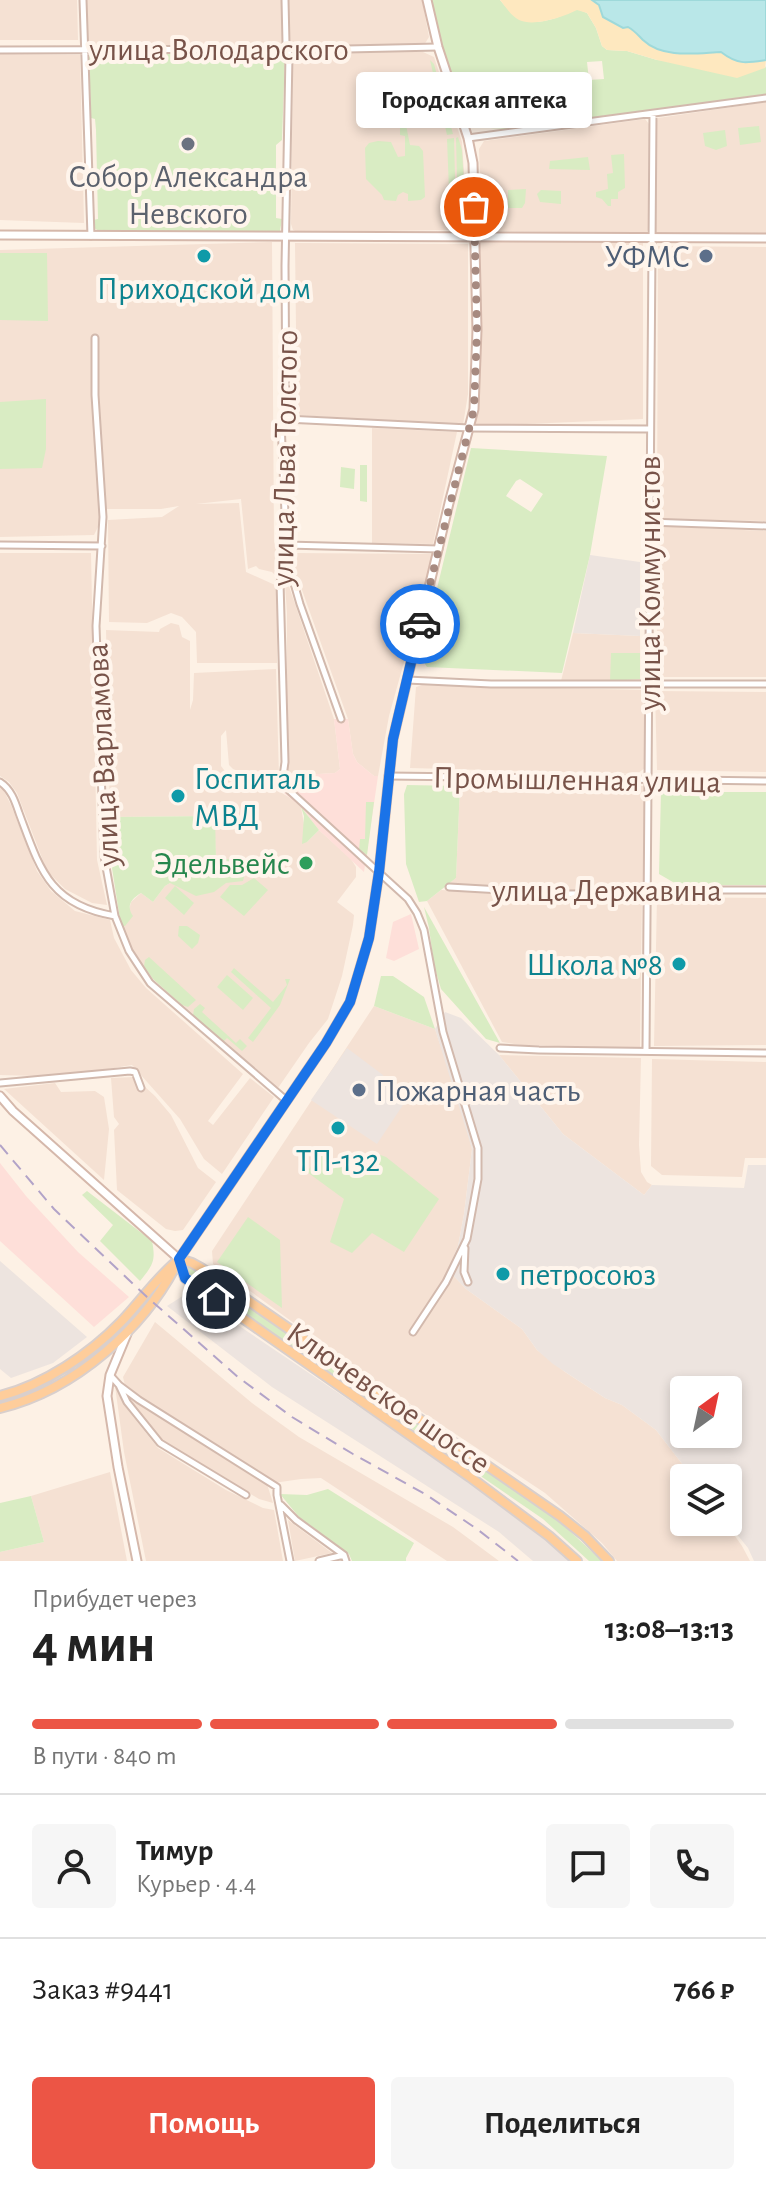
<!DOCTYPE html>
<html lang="ru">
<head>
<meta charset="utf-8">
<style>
	:root { --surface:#fff; --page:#f6f6f6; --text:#222; --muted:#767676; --line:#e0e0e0; --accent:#ec5545 }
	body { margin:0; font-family:"Alegreya Sans",sans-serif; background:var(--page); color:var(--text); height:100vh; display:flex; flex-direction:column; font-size:30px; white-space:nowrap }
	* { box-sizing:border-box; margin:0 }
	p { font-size:26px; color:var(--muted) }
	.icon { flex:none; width:44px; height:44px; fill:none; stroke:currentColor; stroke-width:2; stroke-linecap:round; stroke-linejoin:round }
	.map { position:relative; height:1561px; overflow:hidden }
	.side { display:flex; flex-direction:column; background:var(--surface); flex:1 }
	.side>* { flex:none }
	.needle { width:52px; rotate:33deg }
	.controls { position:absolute; left:670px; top:1376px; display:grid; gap:16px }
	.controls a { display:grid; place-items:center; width:72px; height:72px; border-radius:8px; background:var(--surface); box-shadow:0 4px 12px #0003; font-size:40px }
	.pin { position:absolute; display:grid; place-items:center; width:68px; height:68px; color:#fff; margin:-34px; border:4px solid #fff; border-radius:50%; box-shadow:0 2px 8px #0007 }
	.courier { position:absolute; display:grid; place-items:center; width:80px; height:80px; margin:-40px; border:6px solid #1a73e8; border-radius:50%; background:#fff; color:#222; box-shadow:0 2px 10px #0007 }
	.bubble { position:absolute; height:56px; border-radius:8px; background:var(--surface); box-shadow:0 4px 12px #0003; font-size:26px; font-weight:600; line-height:56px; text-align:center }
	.head em { font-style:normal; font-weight:600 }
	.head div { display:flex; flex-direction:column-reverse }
	.head { display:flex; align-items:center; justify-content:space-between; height:136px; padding:0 32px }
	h1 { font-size:52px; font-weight:600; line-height:60px }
	.bar { display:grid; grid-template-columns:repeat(4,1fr); gap:12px 8px; align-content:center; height:96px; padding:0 32px }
	.bar i { height:10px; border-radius:6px; background:var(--line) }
	.bar .active { background:var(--accent) }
	.bar p { grid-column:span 4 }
	.line { display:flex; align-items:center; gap:20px; padding:0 32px; border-top:2px solid var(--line) }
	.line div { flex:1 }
	.round { display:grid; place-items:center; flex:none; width:84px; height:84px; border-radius:8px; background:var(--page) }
	.action { display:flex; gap:16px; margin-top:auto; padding:16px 32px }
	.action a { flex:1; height:92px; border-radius:8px; background:var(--accent); color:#fff; font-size:32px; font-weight:600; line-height:92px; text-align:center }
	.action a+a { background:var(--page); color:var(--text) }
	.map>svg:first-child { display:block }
	.residential { fill:#f5e1d3 }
	.commercial { fill:#fedfd9 }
	.industrial { fill:#ede4df; fill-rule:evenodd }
	.green { fill:#d9ecc3; fill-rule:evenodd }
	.sand { fill:#fee8bf }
	.water { fill:#b9e7e8; stroke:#9ed9da; stroke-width:2 }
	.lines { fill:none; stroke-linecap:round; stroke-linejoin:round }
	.street-casing { stroke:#d2b9ad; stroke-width:9 }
	.secondary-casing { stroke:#d5b8ab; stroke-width:11 }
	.primary-casing { stroke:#d9cfcc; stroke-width:12 }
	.street { stroke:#fff; stroke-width:5 }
	.secondary { stroke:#fff; stroke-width:7 }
	.primary { stroke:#fecd9b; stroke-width:8 }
	.rail { stroke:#b2a3c8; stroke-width:2; stroke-dasharray:12 8; stroke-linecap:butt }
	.done { stroke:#a78a80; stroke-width:8; stroke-dasharray:0 14.4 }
	.route { stroke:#1a73e8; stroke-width:10 }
	.worship-dot { fill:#6b7280; stroke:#fff5ec; stroke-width:3 }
	.culture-dot { fill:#0f9aa8; stroke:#fff5ec; stroke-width:3 }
	.service-dot { fill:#5c6f8a; stroke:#fff5ec; stroke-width:3 }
	.leisure-dot { fill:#2e9e5b; stroke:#fff5ec; stroke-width:3 }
	.labels { text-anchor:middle; stroke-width:8; stroke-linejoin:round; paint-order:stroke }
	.street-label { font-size:32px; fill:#785349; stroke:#fff5ec }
	.worship-label { font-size:32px; fill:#5b616d; stroke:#fff5ec }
	.service-label { font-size:32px; fill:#4e5e75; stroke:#fff5ec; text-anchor:end }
	.culture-label { font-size:32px; fill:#0d838f; stroke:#fff5ec }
	.leisure-label { font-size:32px; fill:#27864d; stroke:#fff5ec; text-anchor:end }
</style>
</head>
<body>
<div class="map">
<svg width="766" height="1561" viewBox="0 0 766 1561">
	<rect width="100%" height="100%" fill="#fdf1e5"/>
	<path class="residential" d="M0 0H77L78 40H0Z
		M84 0H282V46L88 45 85 43Z
		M288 0H422L429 37 424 45 296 46 291 43 289 39Z
		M298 52H423L434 57 462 142 467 218 463 226 457 230H452L297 232 293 230 291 224 293 55Z
		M0 54 80 55 84 223 0 220Z
		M766 102V233L658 234 654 231 656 122 658 118Z
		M645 119 649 124 648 230 646 233 487 231 482 226 479 149 484 141Z
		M480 241H643V419L475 426 479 400 481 314Z
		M272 242 274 542 334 719 340 769 335 773 302 775 287 773V613L285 585 272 572 259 569 256 566 248 569 241 499 196 504 239 503 246 572 275 585 277 594V663H197L196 632 182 617 171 613 147 623 109 622 108 520 162 517 179 506 161 509H107L94 535 0 537V250Z
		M295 243 468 244V394L463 425 297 415Z
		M658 246 766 247V521L657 519Z
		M372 428 457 432 433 544 372 543Z
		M657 526 766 531V677H657Z
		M0 553H91L97 860 107 905 92 903 65 889 47 871 17 793 9 782 0 776Z
		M292 553 434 554 389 716 378 776H374L357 762 353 754 348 719 292 562Z
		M171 623 179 625 182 637 190 641V710L193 700 194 673 276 669 279 776 273 777 243 773 233 769 229 765 226 730 221 736V766L231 779 270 786 292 799 301 807 307 842 319 830 351 859 356 867V877L337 902 354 915 353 925 342 976 328 1019 309 1043 278 1088 153 979 134 955 121 926 129 910 131 902 141 893 153 902 165 886 170 883 213 892 248 862 216 858 214 816 110 817 106 630 159 632 160 629Z
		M573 633 640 636V682L561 681Z
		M422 685 645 690 646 767 637 774 410 768 416 687Z
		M655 691 766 692V772L657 770Z
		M460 786H644L645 891H586L448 884 456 878Z
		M0 788 4 791 11 805 37 871 51 891 75 911 110 920 114 938 131 970 146 988 243 1074 208 1121 213 1125 250 1078 274 1097 222 1174 204 1159 180 1119 132 1065 84 1073 36 1076 0 1075Z
		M441 890 583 898H642L640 1048 521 1045 502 1042 427 901Z
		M657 897 766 898V1045L654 1046Z
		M374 1006 435 1029 464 1117 472 1149 464 1214 458 1246 448 1270 466 1289 522 1329 537 1350 565 1372 605 1398 622 1405 656 1430 693 1478H684V1522H725L742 1546 750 1561H617L602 1543 545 1493 357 1369 213 1264 212 1251Z
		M499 1055 641 1058 639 1145 641 1172 647 1182 652 1185 644 1195 563 1134Z
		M652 1059 766 1062V1158H745L742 1177 662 1175 651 1166Z
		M134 1077 155 1096 171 1115 198 1168 216 1182 183 1230 175 1231 166 1229 117 1190 114 1130 119 1124 114 1117 111 1078Z
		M55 1083 61 1092 95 1091 104 1097 109 1129 104 1180 4 1089Z
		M155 1322 252 1403 299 1437 453 1527 499 1561H447L321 1478 301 1479 267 1484 273 1503 259 1499 157 1437 128 1398 123 1377Z
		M115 1386 127 1409 158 1448 226 1490 263 1508 274 1510 283 1561H146L124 1452Z
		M110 1472 127 1561H0V1552L44 1542 31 1496Z
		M288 1520 332 1553 295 1561Z"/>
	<path class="commercial" d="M334 719H348L353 754 357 762 374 776H378L364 872 319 830 301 807 284 793 288 785 287 773 302 775 335 773 340 769Z
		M411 914 419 949 394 961 386 958 393 922Z
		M0 1163 26 1196 78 1252 129 1297 94 1327 0 1241Z"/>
	<path class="industrial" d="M590 555 640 562V636L573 633Z
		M445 1012 461 1018 499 1055 563 1134 644 1195 652 1185 744 1188 748 1165H766V1561H754L748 1548 727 1522 728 1478H693L656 1430 622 1405 605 1398 553 1364 537 1350 522 1329 466 1289 448 1270 458 1246 464 1214 472 1149 435 1029ZM684 1390H728V1434H684Z
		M347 1048 383 1075 389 1090 403 1105 377 1144 311 1100Z
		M0 1261 87 1337 53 1363 11 1378 0 1369Z
		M189 1292 466 1479 556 1548 569 1561H533L499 1532 272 1387 167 1306Z"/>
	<path class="green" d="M432 0H500C507 9 521 21 532 22 545 23 566 15 577 9L587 13 596 28 602 46 607 50 627 51 657 60 765 68 766 66V94L506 129C499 128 488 129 481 126 454 114 438 28 432 0ZM602 61 604 79 589 80 587 62Z
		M284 52 285 55 282 140 276 145V218L282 219 280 231H99L94 228 93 220 98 219 96 130 95 119 91 118 89 55Z
		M430 60 434 64 453 134 447 135Z
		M400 125H406L410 145 419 146 423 151 425 197 421 200 408 201V194L403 192 398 195 396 201 384 200 382 195 366 179 365 148 369 143 378 141 391 142 398 157 405 156V136L400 135Z
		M759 126 761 142 740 145 738 128Z
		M725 130 727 146 716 150 705 146 703 133Z
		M458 137 462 150 466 215H458L456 138Z
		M454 138 456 215 450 216 447 139Z
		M624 154 625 188 618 192V199H611V206H608L602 199 596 197V192L608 189 607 174 613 173 611 155Z
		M588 157 590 170 549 169 550 161Z
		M526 189 525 203 522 208H508V190Z
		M541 190 561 191V204L540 202 537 194Z
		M0 253H47L48 321 0 320Z
		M46 399V449L42 468 0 469V402Z
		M471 448 607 456 590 555 562 673 427 667 425 664 433 605ZM520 479 543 494 531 512 506 496 516 481Z
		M360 465H367V502L360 501Z
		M341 467 355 469 354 489 340 487Z
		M611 653H640V679L610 681Z
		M407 785 460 786 456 878 427 901 419 902 406 864 404 794Z
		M661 792H766V885H678L659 874Z
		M366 802H374L367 855 359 850 360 839H365Z
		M301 807 319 830 307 842 302 844 304 816Z
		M215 816 216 858 248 861 243 881 226 883 214 892 196 896 170 883 165 886 153 902 141 893C131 899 126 906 133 916L125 926H121L112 868 110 817Z
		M254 878 268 890 244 916 220 897 230 885H242Z
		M175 886 194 903 184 915 165 898Z
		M424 907 500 1043 486 1039 441 989 434 965 429 928Z
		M179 926H187L200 935 198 943 192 949 178 936Z
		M149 957 196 1000 188 1007 182 1005 153 979 144 966 145 960Z
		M234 968 273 1002 287 985 285 979H290L280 1005 253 1042 248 1038 271 1008 231 972Z
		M227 975 253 998 243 1010 217 987Z
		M381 976H393L424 997 435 1029 374 1006Z
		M200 1004 205 1008 202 1012 236 1043 240 1039 247 1046 242 1051 227 1038 223 1042 193 1015 194 1009Z
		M321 1152 356 1178 375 1153 386 1157 439 1199 404 1252 372 1233 352 1253 330 1242 344 1199 307 1172Z
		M87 1191 152 1241C156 1261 153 1265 140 1281L100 1241 113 1225 82 1195Z
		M248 1217 280 1240 282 1308 217 1262Z
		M186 1268H194L486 1467 559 1521 602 1561H589L543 1519 188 1275Z
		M157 1286 159 1287C130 1321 101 1353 62 1376 46 1386 28 1393 10 1400L11 1397C53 1379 94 1357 125 1324 137 1312 146 1298 157 1286Z
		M328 1489 414 1543 406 1558V1561H352L349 1554 299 1517 280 1494 307 1495Z
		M31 1496 44 1542 0 1552V1503Z"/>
	<path class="sand" d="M500 0H592L639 34C654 55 697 53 721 52 737 65 746 63 766 60L765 68 737 78 657 60 627 51 607 50 602 46 596 28 587 13 577 10C563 17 534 27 519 20 511 16 505 6 500 0Z"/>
	<path class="water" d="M592 0H766V60C746 63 738 65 721 52 697 53 663 59 643 40 638 35 635 31 628 27L623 28 603 17 599 5Z"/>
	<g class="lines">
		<g class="street-casing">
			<path id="street" d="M83 0 91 236
				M285 0 286 43 289 55 285 266 286 419 281 423 287 558 280 582 285 762 282 784 408 899 417 913 424 930 443 1032 478 1148V1179L467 1239 446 1282 413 1332
				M0 50 347 49 438 47
				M468 138 766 98
				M95 338V395L103 517 96 626 104 856 115 916 129 951 150 983 287 1101
				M286 419 469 428 649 429
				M648 522 766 526
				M0 545 102 546
				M287 545 439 549
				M287 559 300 604 341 719
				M407 680 491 684H766
				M388 776 766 781
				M0 782C11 789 15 801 19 813 40 869 49 905 115 916
				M449 887 568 894 654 893 689 890H766
				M500 1048 539 1050 766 1053
				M646 1051 653 114
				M0 1083 130 1071 135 1072 141 1088
				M465 1248 464 1272 468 1282
				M110 1375 119 1385 127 1402 160 1443 246 1495
				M119 1385 139 1400 277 1487V1495L290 1561
				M281 1505 296 1520 344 1555 346 1561
				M319 1561 344 1555"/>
		</g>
		<g class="secondary-casing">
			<path id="secondary" d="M0 235 766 238
				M0 1096 13 1111 179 1259 326 1043 350 1002 369 938 379 872 393 739 449 503 474 409 477 330 473 163 468 138 438 47 427 0
				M127 1334 110 1375 107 1396 118 1467 137 1561"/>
		</g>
		<g class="primary-casing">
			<path id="primary" d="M179 1259 192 1263 201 1268 560 1516 585 1536 609 1561
				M179 1259 185 1278 191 1282 470 1477 549 1536 577 1561
				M0 1396C44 1385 90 1354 121 1322 140 1302 155 1280 176 1262
				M0 1408C75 1390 146 1327 179 1259"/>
		</g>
		<use href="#street" class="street"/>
		<use href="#secondary" class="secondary"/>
		<use href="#primary" class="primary"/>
		<path class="rail" d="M0 1145 54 1209 147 1297 238 1377 292 1417 353 1454 425 1494 477 1529 518 1561"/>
	</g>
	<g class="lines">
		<path class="done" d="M420 624 474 409 477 330 474 207"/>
		<path class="route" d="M216 1299 185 1278 179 1259 326 1043 350 1002 369 938 379 872 393 739 420 624"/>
	</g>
	<circle class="worship-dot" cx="188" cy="144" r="8"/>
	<g class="culture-dot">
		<circle cx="204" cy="256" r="8"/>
		<circle cx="178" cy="796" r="8"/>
		<circle cx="679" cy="964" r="8"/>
		<circle cx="338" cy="1128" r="8"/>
		<circle cx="503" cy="1274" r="8"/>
	</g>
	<g class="service-dot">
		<circle cx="706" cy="256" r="8"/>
		<circle cx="359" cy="1090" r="8"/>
	</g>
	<circle class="leisure-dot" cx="306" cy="863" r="8"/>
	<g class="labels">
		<g class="street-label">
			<text x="219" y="60">улица Володарского</text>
			<text transform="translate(284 458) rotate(-89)" y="11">улица Льва Толстого</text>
			<text transform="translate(649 583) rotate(-90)" y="11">улица Коммунистов</text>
			<text transform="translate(102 755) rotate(-93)" y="11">улица Варламова</text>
			<text transform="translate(577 779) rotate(1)" y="11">Промышленная улица</text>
			<text x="607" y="901">улица Державина</text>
			<text transform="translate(389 1397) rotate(35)" y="11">Ключевское шоссе</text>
		</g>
		<g class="worship-label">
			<text x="188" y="187">Собор Александра<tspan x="188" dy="37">Невского</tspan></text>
		</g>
		<g class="service-label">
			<text x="690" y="267">УФМС</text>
			<text x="375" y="1101" text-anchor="start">Пожарная часть</text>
		</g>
		<g class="culture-label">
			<text x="204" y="299">Приходской дом</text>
			<text x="194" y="789" text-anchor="start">Госпиталь<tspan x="194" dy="37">МВД</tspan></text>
			<text x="663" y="975" text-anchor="end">Школа №8</text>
			<text x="338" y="1171">ТП-132</text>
			<text x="519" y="1285" text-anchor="start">петросоюз</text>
		</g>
		<g class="leisure-label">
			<text x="290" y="874">Эдельвейс</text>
		</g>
	</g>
</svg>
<div class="controls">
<a><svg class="needle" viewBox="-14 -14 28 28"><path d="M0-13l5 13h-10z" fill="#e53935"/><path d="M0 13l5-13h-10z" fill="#767676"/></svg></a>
<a><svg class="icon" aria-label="layers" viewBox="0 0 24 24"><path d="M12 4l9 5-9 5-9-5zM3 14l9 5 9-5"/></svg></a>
</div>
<div class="pin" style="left:474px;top:207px;background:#ea580c"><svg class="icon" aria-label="bag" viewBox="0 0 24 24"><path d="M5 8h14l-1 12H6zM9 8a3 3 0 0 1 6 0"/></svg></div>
<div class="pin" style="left:216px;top:1299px;background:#1f2937"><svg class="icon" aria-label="home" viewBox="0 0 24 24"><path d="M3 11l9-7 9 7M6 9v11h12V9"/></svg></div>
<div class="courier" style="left:420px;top:624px"><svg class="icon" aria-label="car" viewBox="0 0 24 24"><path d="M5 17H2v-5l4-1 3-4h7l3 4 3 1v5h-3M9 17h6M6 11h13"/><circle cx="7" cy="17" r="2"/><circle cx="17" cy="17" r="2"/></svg></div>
<div class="bubble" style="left:356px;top:72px;width:236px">Городская аптека</div>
</div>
<section class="side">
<div class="head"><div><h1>4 мин</h1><p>Прибудет через</p></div><em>13:08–13:13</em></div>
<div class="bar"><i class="active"></i><i class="active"></i><i class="active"></i><i></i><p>В пути · 840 m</p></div>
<div class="line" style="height:144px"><a class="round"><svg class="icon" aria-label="person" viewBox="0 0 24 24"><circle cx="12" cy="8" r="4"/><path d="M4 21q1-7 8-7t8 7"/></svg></a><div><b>Тимур</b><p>Курьер · 4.4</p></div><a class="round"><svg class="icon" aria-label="chat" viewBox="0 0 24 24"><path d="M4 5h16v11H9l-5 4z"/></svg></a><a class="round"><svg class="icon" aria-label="phone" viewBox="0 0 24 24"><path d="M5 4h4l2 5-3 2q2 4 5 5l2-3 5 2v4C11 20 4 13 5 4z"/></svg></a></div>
<div class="line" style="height:104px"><div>Заказ #9441</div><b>766 ₽</b></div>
<div class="action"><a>Помощь</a><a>Поделиться</a></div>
</section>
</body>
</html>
